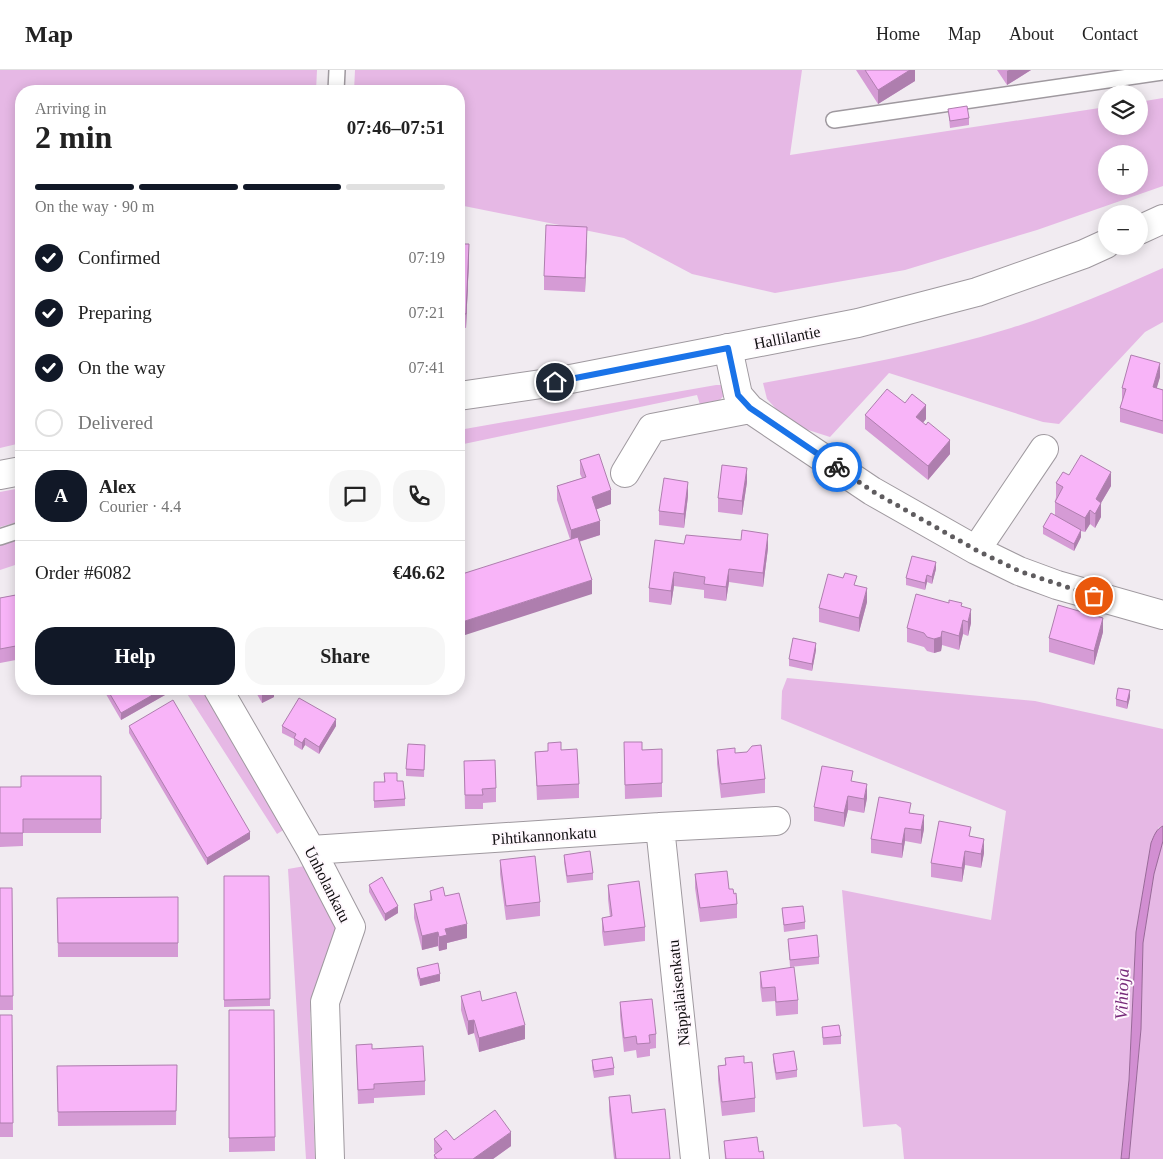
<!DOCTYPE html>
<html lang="en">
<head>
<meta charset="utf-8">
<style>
	:root { --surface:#fff; --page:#f6f6f6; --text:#222; --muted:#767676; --line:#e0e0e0; --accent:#111827 }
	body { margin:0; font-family:"Times New Roman",serif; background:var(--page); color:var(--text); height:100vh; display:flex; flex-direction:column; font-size:19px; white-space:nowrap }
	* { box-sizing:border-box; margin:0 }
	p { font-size:16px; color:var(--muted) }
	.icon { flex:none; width:28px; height:28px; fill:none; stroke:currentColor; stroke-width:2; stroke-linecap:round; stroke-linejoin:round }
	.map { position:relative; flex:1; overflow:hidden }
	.details { position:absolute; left:15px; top:15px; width:450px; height:610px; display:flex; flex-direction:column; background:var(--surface); border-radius:20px; box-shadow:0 2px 12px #0003 }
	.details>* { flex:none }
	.buttons { position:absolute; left:1098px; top:15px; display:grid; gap:10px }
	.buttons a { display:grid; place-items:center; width:50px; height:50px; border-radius:50%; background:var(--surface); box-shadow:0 2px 12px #0003; font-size:25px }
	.pin { position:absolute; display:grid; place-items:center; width:42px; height:42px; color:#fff; margin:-21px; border:2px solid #fff; border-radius:50%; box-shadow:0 1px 5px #0007 }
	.courier { position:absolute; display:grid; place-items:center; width:50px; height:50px; margin:-25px; border:4px solid #1a73e8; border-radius:50%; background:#fff; color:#222; box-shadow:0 1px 6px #0007 }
	.overview em { font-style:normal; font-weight:700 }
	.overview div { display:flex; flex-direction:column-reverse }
	.overview { display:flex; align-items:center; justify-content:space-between; height:85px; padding:0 20px }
	h1 { font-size:32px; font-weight:700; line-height:38px }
	.bar { display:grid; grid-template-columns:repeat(4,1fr); gap:8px 5px; align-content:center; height:60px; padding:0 20px }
	.bar i { height:6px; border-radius:4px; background:var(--line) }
	.bar .current { background:var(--accent) }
	.bar p { grid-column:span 4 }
	.line { display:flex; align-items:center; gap:12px; padding:0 20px; border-top:1px solid var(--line) }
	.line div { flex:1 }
	.round { display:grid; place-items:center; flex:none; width:52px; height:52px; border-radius:20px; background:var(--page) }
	ol { padding:0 20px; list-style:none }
	li { display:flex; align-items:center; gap:15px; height:55px }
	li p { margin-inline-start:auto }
	li .icon { padding:5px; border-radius:50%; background:var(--accent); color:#fff; stroke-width:4 }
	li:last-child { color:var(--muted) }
	li i { width:28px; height:28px; border:2px solid var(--line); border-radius:50% }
	.cta { display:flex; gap:10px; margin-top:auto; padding:10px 20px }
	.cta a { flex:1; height:58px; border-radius:20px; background:var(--accent); color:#fff; font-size:20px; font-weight:700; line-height:58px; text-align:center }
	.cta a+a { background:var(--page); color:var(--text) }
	header { display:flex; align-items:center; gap:30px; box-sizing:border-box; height:70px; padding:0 25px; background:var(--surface); border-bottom:1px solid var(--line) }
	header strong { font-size:24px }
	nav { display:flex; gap:28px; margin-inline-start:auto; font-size:18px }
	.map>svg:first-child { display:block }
	.green { fill:#e6b8e5; fill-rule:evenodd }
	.water { fill:#d28fd2; stroke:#986998 }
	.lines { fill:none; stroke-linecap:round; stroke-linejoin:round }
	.service-casing { stroke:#9f999f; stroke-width:18 }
	.minor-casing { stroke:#9f999f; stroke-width:30 }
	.secondary-casing { stroke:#9f999f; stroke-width:30 }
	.service { stroke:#fff; stroke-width:15 }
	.minor { stroke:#fff; stroke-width:28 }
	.secondary { stroke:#fff; stroke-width:28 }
	.wall { fill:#d59bd5 }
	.shaded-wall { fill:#ae7eae }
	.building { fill:#f8b4f8; stroke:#ae7eae }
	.done { stroke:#5f5c5f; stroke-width:5; stroke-dasharray:0 9 }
	.route { stroke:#1a73e8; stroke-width:6 }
	.labels { text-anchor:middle; stroke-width:4; stroke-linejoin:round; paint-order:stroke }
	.street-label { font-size:16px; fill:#110f11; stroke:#fff8fe }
	.water-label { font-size:18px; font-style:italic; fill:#762878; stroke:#fff8fe }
</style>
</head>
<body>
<header>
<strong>Map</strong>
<nav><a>Home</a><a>Map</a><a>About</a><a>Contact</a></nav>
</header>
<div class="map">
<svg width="1163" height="1089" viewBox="0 0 1163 1089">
	<rect width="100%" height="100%" fill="#f1ebf1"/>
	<path class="green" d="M0 0H317L316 21H21V373L0 378Z
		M355 0H802L790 85 1106 37V56H1139V32L1163 28V116L1037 160 905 200 775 223 692 204 624 168 459 135V21H354ZM1106 84H1139V116H1106Z
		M1163 198V252L1145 262 1059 354 1043 352 889 303 830 367 799 357 779 342 767 329 763 313C846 298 930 283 1011 258 1063 242 1113 220 1163 198Z
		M716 315H723L726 323 719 331 727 333 701 338 697 325 459 375V360Z
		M21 418V451L0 457V422Z
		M21 468V493L0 500V475Z
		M787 608 1035 631 1163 659V756L1159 757 1151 773 1136 862 1129 1010 1121 1089H904L901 1058 896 1054 863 1057 842 820 991 850 1006 741 781 649 782 621Z
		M184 619H208L285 759 277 764Z
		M1163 771V1089H1129L1141 959 1143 873 1154 804Z
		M305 796 336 857 335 866 313 928 310 943 315 1089H306L288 799Z"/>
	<path class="water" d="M1163 756V771L1154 804 1143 873 1141 959 1129 1089H1121L1129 1010 1136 862 1151 773C1154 766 1156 759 1163 756Z"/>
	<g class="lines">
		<g class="service-casing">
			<path id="service" d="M336 21 337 0
				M834 50 1163 2
				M0 467 21 460"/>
		</g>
		<g class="minor-casing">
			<path id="minor" d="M728 278 738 325 750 339 872 421 976 480 1019 501 1057 515 1163 545
				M625 403 652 358 750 339
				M976 480 1044 379
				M218 619 311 780 351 857 325 932 330 1089
				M660 757 695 1089
				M311 780 660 757 776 751"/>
		</g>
		<g class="secondary-casing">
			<path id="secondary" d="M1139 160 1163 149
				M459 326 555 312 858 253 977 222 1084 184 1106 174
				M0 405 21 401"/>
		</g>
		<use href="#service" class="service"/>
		<use href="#minor" class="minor"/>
		<use href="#secondary" class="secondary"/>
	</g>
	<path class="wall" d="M856 0H915V11L878 34Z
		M997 0H1031L1007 15Z
		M948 39 969 48V55L950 58Z
		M587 171 585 222 544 220V206Z
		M459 174 469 188 466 258 459 257Z
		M1160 307 1156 318 1163 320V364L1120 352V338L1122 332V318Z
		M905 333 926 349 923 353 950 384 928 410 865 359V345Z
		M580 390 611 434 597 439 600 465 579 472 592 524 570 469 557 430V416L582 408 580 404Z
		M1069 405 1111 416 1101 433V447L1095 458 1090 454 1085 462 1081 461V467L1074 481 1043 464V457L1055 445V432L1056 427V413Z
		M747 412 742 445 718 442V428Z
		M688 426 684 458 659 455V441Z
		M684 474 768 478 763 517 729 512 726 531 704 528V520L674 516 671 535 649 532V518Z
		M936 499 932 514 927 512 925 520 906 515V508Z
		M857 515 867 532 859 562 819 552V538Z
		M21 524V589L0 593V528Z
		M962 536 971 553 968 566 963 564 959 580 942 575 941 581 934 583 927 581 924 577 907 572V558Z
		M1103 562 1094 595 1049 582V568Z
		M816 580 812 601 789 596V589Z
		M103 619H165V625L121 650Z
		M254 619H276L274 620V627L262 633Z
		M1130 627 1127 639 1116 636V629Z
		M129 656 250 769 207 795 129 663Z
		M282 656H336L319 684 305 675 302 680 294 675V669L282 663Z
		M624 672 662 713V727L625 729Z
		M548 673 561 680 579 714V728L537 730 535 682 548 681Z
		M425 675 424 707 406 706V699Z
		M717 680 735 683 765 709V723L721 728 717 694Z
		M464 691 496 718V732L483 733V739H465Z
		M384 703 397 711 405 729V736L374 738V712H384Z
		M101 706V763H23V776L0 777V717H21Z
		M853 712 867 728 864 743 848 740 844 757 814 751V737Z
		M911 743 924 759 921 774 905 771 902 788 871 783V769Z
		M971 767 984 783 981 798 965 795 962 812 931 807V793Z
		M564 785 593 803V810L567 813 564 792Z
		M500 790 540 832V846L506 850 500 804Z
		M695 804 729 819 734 824 737 834V848L700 852 695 818Z
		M224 806H269L270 936 224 937Z
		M369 815 398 843 385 851 369 822Z
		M608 815 645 857V871L604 876 602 862V848L610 847 608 829Z
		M0 818H12L13 940H0Z
		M430 821 445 826 467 868 447 873V879L439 881 438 876 422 880 414 848V834L430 830Z
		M178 827V887H58L57 828Z
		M782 838 805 852V859L784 862Z
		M788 869 819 887V894L790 897Z
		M417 898 440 911 420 916 417 905Z
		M760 902 798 930V944L776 946 775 931 762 932 760 916Z
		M461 926 482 931 525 969 479 982 474 963 468 965 461 940Z
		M620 932 656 964V978L650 979V986L637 988 636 980 624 982 620 946Z
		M229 940H274L275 1081 229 1082Z
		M0 945H12L13 1067H0Z
		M822 957 841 966V974L823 975Z
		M356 975 372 979 425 1011V1025L374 1028V1033L358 1034Z
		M773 984 797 1000V1007L776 1010 773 991Z
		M725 988 744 993 755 1028V1042L722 1046 718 1010V996L725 995Z
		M592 990 614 998V1005L594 1008 592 997Z
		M177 995 176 1055 58 1056 57 996Z
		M609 1027 632 1043 670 1089H614L609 1041Z
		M434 1069 454 1070 511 1076 493 1089H434V1085L435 1084 434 1082Z
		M724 1071 759 1082 764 1089H725Z"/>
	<path class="shaded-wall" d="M910 0H915V11L878 34V20Z
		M1009 0H1031L1007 15V1Z
		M587 157V171L585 222V208Z
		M469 174V188L466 258V244Z
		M1160 293V307L1153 331V317Z
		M926 335V349L916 361V347Z
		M950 370V384L928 410V396Z
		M747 398V412L742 445V431Z
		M1111 402V416L1101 433V447L1095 458 1096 429Z
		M688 412V426L684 458V444Z
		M611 420V434L592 441V427Z
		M1090 440V454L1085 462V448Z
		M600 451V465L571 474V460Z
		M1081 460V467L1074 481V474Z
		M768 464V478L763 517V503Z
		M936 492V499L932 514V507Z
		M729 499V512L726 531V517Z
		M674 502V516L671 535V521Z
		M927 505V512L925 520V513Z
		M592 510V524L459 567V553Z
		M867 518V532L859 562V548Z
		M971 539V553L968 566V552Z
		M1103 548V562L1094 595V581Z
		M963 550V564L959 580V566Z
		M942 561V575L941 581 934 583V569Z
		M816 573V580L812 601V594Z
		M163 619H165V625L121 650V643Z
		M262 619H276L274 620V627L262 633Z
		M1130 620V627L1127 639V632Z
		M336 649V656L319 684V677Z
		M305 668V675L302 680V673Z
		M867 714V728L864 743V729Z
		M848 726V740L844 757V743Z
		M924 745V759L921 774V760Z
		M905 758V771L902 788V774Z
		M250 762V769L207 795V788Z
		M984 769V783L981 798V784Z
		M965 781V795L962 812V798Z
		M398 836V843L385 851V844Z
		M467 854V868L447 873V879L439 881V867L445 859Z
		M438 862V876L422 880V866Z
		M440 904V911L420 916V909Z
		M474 950V963L468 965V951Z
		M525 955V969L479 982V968Z
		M511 1062V1076L493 1089H473Z"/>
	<path class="building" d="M865 0H910L878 20Z
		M967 36 969 48 950 51 948 39Z
		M546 155 587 157 585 208 544 206Z
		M459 174H469L466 244 459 243Z
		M1131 285 1160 293 1153 317 1163 320V351L1120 338 1126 319 1122 318Z
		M887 319 905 333 912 324 926 335 916 347 926 355 928 352 950 370 928 396 865 345Z
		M599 384 611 420 592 427 600 451 571 460 557 416 586 407 580 390Z
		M1081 385 1111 402 1096 429 1101 433 1095 444 1090 440 1085 448 1055 432 1063 417 1056 413 1063 402 1069 405Z
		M722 395 747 398 742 431 718 428Z
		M664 408 688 412 684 444 659 441Z
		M1051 443 1081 460 1074 474 1043 457Z
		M742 460 768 464 763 503 729 499 726 517 704 514 705 507 674 502 671 521 649 518 655 470 684 474 686 465 741 470Z
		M578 467 592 510 459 553V505Z
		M912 486 936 492 932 507 927 505 925 513 906 508Z
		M845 503 857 506 854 515 867 518 859 548 819 538 828 504 843 508Z
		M21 524V575L0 579V528Z
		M916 524 949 533V530L962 533 961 536 971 539 968 552 963 550 959 566 942 561 941 567 934 569 927 567 924 563 907 558Z
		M1058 535 1103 548 1094 581 1049 568Z
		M793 568 816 573 812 594 789 589Z
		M1118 618 1130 620 1127 632 1116 629Z
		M107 619H163L121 643Z
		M299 628 336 649 319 677 305 668 302 673 294 668 296 664 282 656Z
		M173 630 250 762 207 788 129 656Z
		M561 672V680L577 679 579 714 537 716 535 682 548 681V673Z
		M624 672H642V680L662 679V713L625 715Z
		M408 674 425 675 424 700 406 699Z
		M761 675 765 709 721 714 717 680 735 678V683L747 682 752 676Z
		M495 690 496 718 482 719 483 725H465L464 691Z
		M822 696 853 701 851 711 867 714 864 729 848 726 844 743 814 737Z
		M384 703H397V711H403L405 729 374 731V712H385Z
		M21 706H101V749H23V763H0V717H21Z
		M879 727 911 733 909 743 924 745 921 760 905 758 902 774 871 769Z
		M939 751 971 757 969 766 984 769 981 784 965 781 962 798 931 793Z
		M590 781 593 803 567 806 564 785Z
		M535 786 540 832 506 836 500 790Z
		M727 801 729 819H733L734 824 736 823 737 834 700 838 695 804Z
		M224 806H269L270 929 224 930Z
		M382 807 398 836 385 844 369 815Z
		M639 811 645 857 604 862 602 848 612 846 608 815Z
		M443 817 445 826 459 823 467 854 445 859 447 865 439 867 438 862 422 866 414 834 432 830 430 821Z
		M0 818H12L13 926H0Z
		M178 827V873H58L57 828Z
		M803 836 805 852 784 855 782 838Z
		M817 865 819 887 790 890 788 869Z
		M438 893 440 904 420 909 417 898Z
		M794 897 798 930 776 932 775 917 762 918 760 902Z
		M480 921 482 931 516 922 525 955 479 968 474 950 468 951 461 926Z
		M652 929 656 964 649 965 650 973 637 974 636 966 624 968 620 932Z
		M229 940H274L275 1067 229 1068Z
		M0 945H12L13 1053H0Z
		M839 955 841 966 823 968 822 957Z
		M372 974V979L423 976 425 1011 374 1014V1019L358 1020 356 975Z
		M794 981 797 1000 776 1003 773 984Z
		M744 986V993L752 992 755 1028 722 1032 718 996 726 995 725 988Z
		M612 987 614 998 594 1001 592 990Z
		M177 995 176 1041 58 1042 57 996Z
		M630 1025 632 1043 665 1039 670 1089H616L609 1027Z
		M495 1040 511 1062 473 1089H437L434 1085 442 1079 434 1069 446 1060 454 1070Z
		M757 1067 759 1082 763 1081 764 1089H726L724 1071Z"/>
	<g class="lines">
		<path class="done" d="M837 397 872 421 976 480 1019 501 1094 526"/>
		<path class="route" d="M555 312 728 278 738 325 750 338 837 397"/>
	</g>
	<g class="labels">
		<g class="street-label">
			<text transform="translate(787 267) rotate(-11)" y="6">Hallilantie</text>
			<text transform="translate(544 765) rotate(-4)" y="6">Pihtikannonkatu</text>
			<text transform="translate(328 814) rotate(63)" y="6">Unholankatu</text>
			<text transform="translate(678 923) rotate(-96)" y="6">Näppälaisenkatu</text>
		</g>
		<g class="water-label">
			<text transform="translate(1122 924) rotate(-88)" y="6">Vihioja</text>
		</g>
	</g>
</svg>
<div class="buttons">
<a><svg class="icon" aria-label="layers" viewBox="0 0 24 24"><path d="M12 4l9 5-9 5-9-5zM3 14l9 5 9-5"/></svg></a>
<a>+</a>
<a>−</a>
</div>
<div class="pin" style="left:1094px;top:526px;background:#ea580c"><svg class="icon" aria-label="bag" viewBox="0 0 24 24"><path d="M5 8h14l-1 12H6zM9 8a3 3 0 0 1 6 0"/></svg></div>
<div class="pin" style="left:555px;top:312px;background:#1f2937"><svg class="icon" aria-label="home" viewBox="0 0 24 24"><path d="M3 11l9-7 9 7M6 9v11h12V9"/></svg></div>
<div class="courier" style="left:837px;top:397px"><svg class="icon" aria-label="bike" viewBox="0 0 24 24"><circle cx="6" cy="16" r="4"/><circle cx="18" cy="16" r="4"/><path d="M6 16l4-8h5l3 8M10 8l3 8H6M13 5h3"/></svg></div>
<section class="details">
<div class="overview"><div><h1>2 min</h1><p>Arriving in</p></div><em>07:46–07:51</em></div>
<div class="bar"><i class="current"></i><i class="current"></i><i class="current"></i><i></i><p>On the way · 90 m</p></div>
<ol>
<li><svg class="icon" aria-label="check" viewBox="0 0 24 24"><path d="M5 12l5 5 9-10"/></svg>Confirmed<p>07:19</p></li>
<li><svg class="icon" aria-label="check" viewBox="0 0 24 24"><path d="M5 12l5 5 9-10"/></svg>Preparing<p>07:21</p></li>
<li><svg class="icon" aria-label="check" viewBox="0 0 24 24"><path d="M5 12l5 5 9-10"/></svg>On the way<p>07:41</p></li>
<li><i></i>Delivered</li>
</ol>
<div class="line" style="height:90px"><b class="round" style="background:var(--accent);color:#fff">A</b><div><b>Alex</b><p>Courier · 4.4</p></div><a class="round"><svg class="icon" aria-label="chat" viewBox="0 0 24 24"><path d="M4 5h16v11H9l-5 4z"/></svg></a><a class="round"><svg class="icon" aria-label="phone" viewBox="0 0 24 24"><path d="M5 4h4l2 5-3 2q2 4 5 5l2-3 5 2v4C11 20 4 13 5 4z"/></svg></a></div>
<div class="line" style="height:65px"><div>Order #6082</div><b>€46.62</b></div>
<div class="cta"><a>Help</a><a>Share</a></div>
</section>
</div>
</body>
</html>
